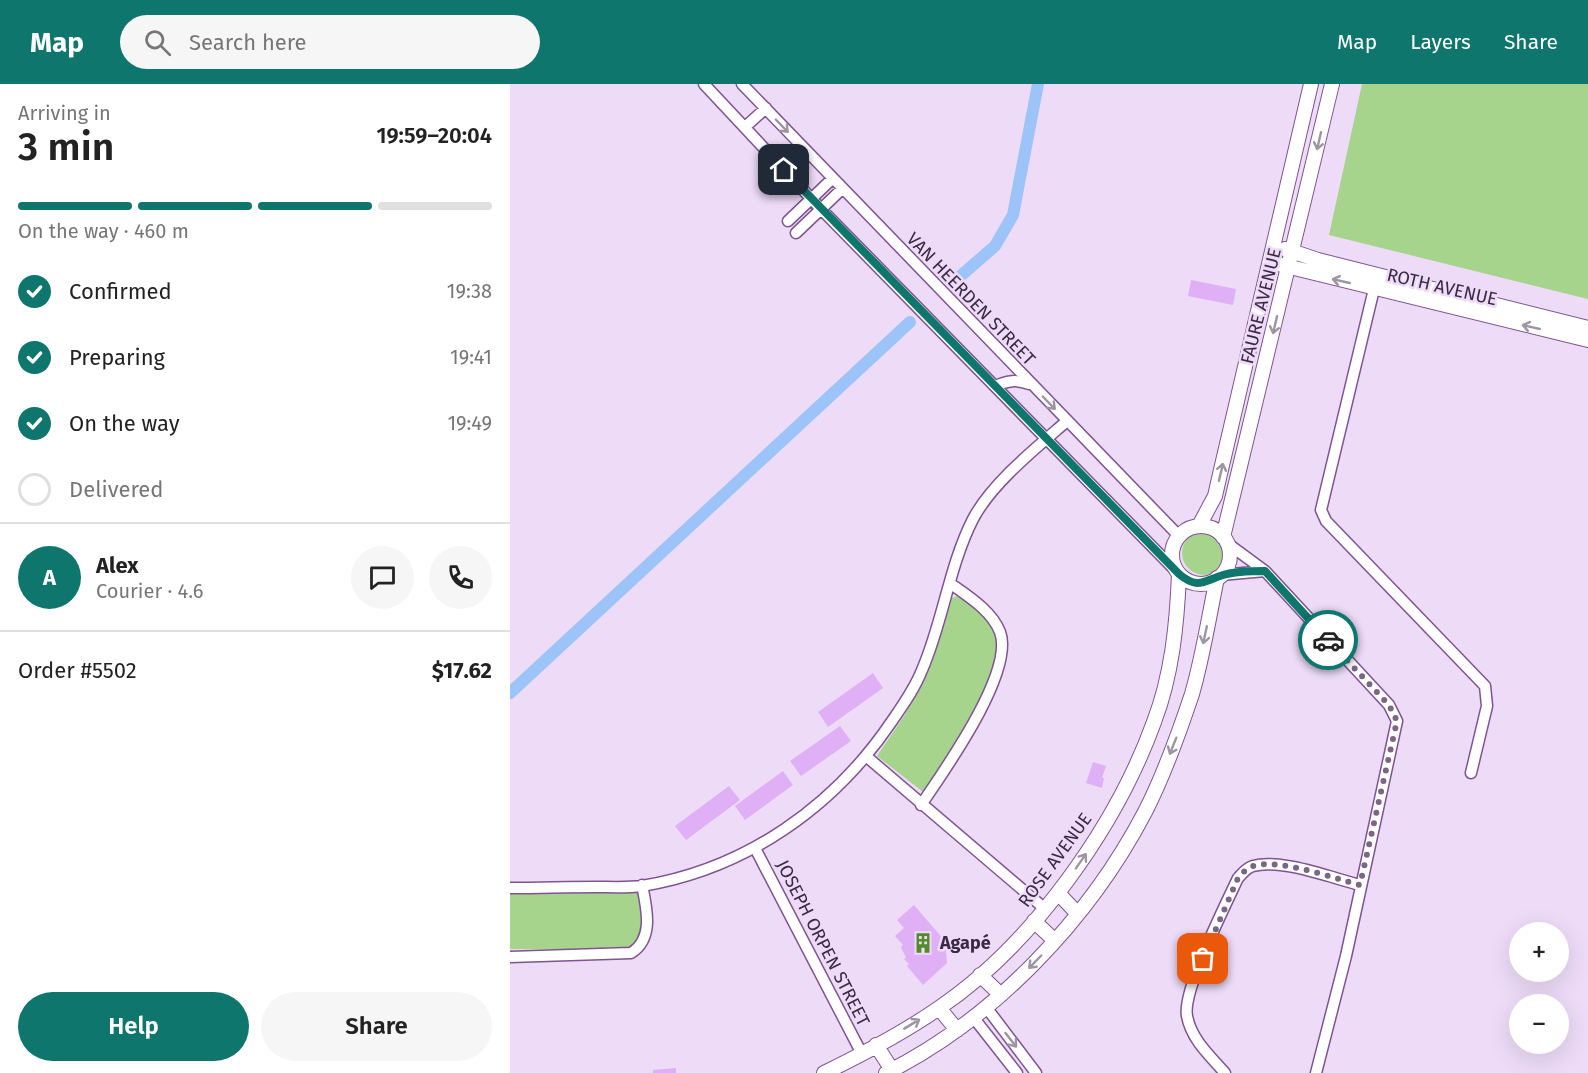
<!DOCTYPE html>
<html lang="en">
<head>
<meta charset="utf-8">
<style>
	:root { --surface:#fff; --page:#f6f6f6; --text:#222; --muted:#767676; --line:#e0e0e0; --accent:#0f766e }
	body { margin:0; font-family:"Fira Sans",sans-serif; background:var(--page); color:var(--text); height:100vh; display:flex; flex-direction:column; font-size:22px; white-space:nowrap }
	* { box-sizing:border-box; margin:0 }
	p { font-size:20px; color:var(--muted) }
	.icon { flex:none; width:33px; height:33px; fill:none; stroke:currentColor; stroke-width:2; stroke-linecap:round; stroke-linejoin:round }
	.map { position:relative; flex:1; overflow:hidden }
	.panel { display:flex; flex-direction:column; background:var(--surface); width:510px }
	.panel>* { flex:none }
	.tools { position:absolute; left:999px; top:838px; display:grid; gap:12px }
	.tools a { display:grid; place-items:center; width:60px; height:60px; border-radius:50%; background:var(--surface); box-shadow:0 6px 24px #0002; font-size:30px }
	.pin { position:absolute; display:grid; place-items:center; width:51px; height:51px; color:#fff; margin:-26px; border-radius:12px; box-shadow:0 3px 9px #0006 }
	.courier { position:absolute; display:grid; place-items:center; width:60px; height:60px; margin:-30px; border:4px solid #0f766e; border-radius:50%; background:#fff; color:#222; box-shadow:0 2px 8px #0007 }
	.head em { font-style:normal; font-weight:600 }
	.head div { display:flex; flex-direction:column-reverse }
	.head { display:flex; align-items:center; justify-content:space-between; height:102px; padding:0 18px }
	h1 { font-size:39px; font-weight:600; line-height:45px }
	.bar { display:grid; grid-template-columns:repeat(4,1fr); gap:9px 6px; align-content:center; height:72px; padding:0 18px }
	.bar i { height:8px; border-radius:4px; background:var(--line) }
	.bar .on { background:var(--accent) }
	.bar p { grid-column:span 4 }
	.line { display:flex; align-items:center; gap:15px; padding:0 18px; border-top:2px solid var(--line) }
	.line div { flex:1 }
	.round { display:grid; place-items:center; flex:none; width:63px; height:63px; border-radius:32px; background:var(--page) }
	ol { padding:0 18px; list-style:none }
	li { display:flex; align-items:center; gap:18px; height:66px }
	li p { margin-inline-start:auto }
	li .icon { padding:6px; border-radius:50%; background:var(--accent); color:#fff; stroke-width:4 }
	li:last-child { color:var(--muted) }
	li i { width:33px; height:33px; border:3px solid var(--line); border-radius:50% }
	.primary-button { display:flex; gap:12px; margin-top:auto; padding:12px 18px }
	.primary-button a { flex:1; height:69px; border-radius:36px; background:var(--accent); color:#fff; font-size:24px; font-weight:600; line-height:69px; text-align:center }
	.primary-button a+a { background:var(--page); color:var(--text) }
	header { display:flex; align-items:center; gap:36px; box-sizing:border-box; height:84px; padding:0 30px; background:var(--accent); color:#fff }
	header strong { font-size:28px }
	nav { display:flex; gap:33px; margin-inline-start:auto; font-size:21px }
	.search { width:420px; height:54px; background:var(--page); display:flex; align-items:center; gap:15px; box-sizing:border-box; padding:0 21px; border-radius:33px; color:var(--muted); font-size:22px }
	main { display:flex; flex:1; min-height:0 }
	.map>svg:first-child { display:block }
	.green { fill:#a6d48c }
	.lines { fill:none; stroke-linecap:round; stroke-linejoin:round }
	.canal { stroke:#9cc4f8; stroke-width:12 }
	.building { fill:#dfb0f5 }
	.minor-casing { stroke:#7e5492; stroke-width:13 }
	.tertiary-casing { stroke:#7e5492; stroke-width:16 }
	.minor { stroke:#fff; stroke-width:10 }
	.tertiary { stroke:#fff; stroke-width:14 }
	.oneway { stroke:#9e94a2 }
	.done { stroke:#7a6783; stroke-width:6; stroke-dasharray:0 10.8 }
	.route { stroke:#0f766e; stroke-width:8 }
	.labels { text-anchor:middle; stroke-width:5; stroke-linejoin:round; paint-order:stroke }
	.street-label { font-size:18px; fill:#3c2944; stroke:#eddbf7 }
	.poi-label { font-size:18px; font-weight:bold; fill:#3c2944; stroke:#eddbf7; text-anchor:start }
</style>
</head>
<body>
<header>
<strong>Map</strong>
<div class="search"><svg class="icon" aria-label="search" viewBox="0 0 24 24"><circle cx="10" cy="10" r="6"/><path d="M15 15l6 6"/></svg>Search here</div>
<nav><a>Map</a><a>Layers</a><a>Share</a></nav>
</header>
<main>
<section class="panel">
<div class="head"><div><h1>3 min</h1><p>Arriving in</p></div><em>19:59–20:04</em></div>
<div class="bar"><i class="on"></i><i class="on"></i><i class="on"></i><i></i><p>On the way · 460 m</p></div>
<ol>
<li><svg class="icon" aria-label="check" viewBox="0 0 24 24"><path d="M5 12l5 5 9-10"/></svg>Confirmed<p>19:38</p></li>
<li><svg class="icon" aria-label="check" viewBox="0 0 24 24"><path d="M5 12l5 5 9-10"/></svg>Preparing<p>19:41</p></li>
<li><svg class="icon" aria-label="check" viewBox="0 0 24 24"><path d="M5 12l5 5 9-10"/></svg>On the way<p>19:49</p></li>
<li><i></i>Delivered</li>
</ol>
<div class="line" style="height:108px"><b class="round" style="background:var(--accent);color:#fff">A</b><div><b>Alex</b><p>Courier · 4.6</p></div><a class="round"><svg class="icon" aria-label="chat" viewBox="0 0 24 24"><path d="M4 5h16v11H9l-5 4z"/></svg></a><a class="round"><svg class="icon" aria-label="phone" viewBox="0 0 24 24"><path d="M5 4h4l2 5-3 2q2 4 5 5l2-3 5 2v4C11 20 4 13 5 4z"/></svg></a></div>
<div class="line" style="height:78px"><div>Order #5502</div><b>$17.62</b></div>
<div class="primary-button"><a>Help</a><a>Share</a></div>
</section>
<div class="map">
<svg width="1078" height="989" viewBox="0 0 1078 989">
	<rect width="100%" height="100%" fill="#eddbf7"/>
	<path class="green" d="M852 0H1078V215L819 151Z
		M672 469a22 22 0 1 1 44 0a22 22 0 1 1-44 0Z
		M448 512C466 518 492 540 490 562 485 606 438 671 413 708L367 672 394 632 414 595 442 514Z
		M124 806C130 811 130 816 132 824 137 844 136 854 117 866L0 865V808Z"/>
	<g class="lines">
		<path class="canal" d="M447 195 485 162 503 131 528 0
			M0 609 400 238"/>
	</g>
	<path class="building" d="M681 196 726 205 723 221 678 212Z
		M363 589 373 604 318 643 308 628Z
		M330 642 341 657 291 692 280 677Z
		M583 678 596 682 592 694H594L592 704 576 699Z
		M273 687 283 701 235 736 225 722Z
		M219 702 230 716 176 756 165 742Z
		M404 821 435 857 437 879 413 901 397 882 399 880 394 875 396 874 391 863 393 861 385 852 394 844 387 836Z
		M166 984V989H143V986Z"/>
	<g class="lines">
		<g class="minor-casing">
			<path id="minor" d="M194 0 310 124 666 487
				M232 0 669 452
				M235 43 256 24
				M278 137 322 95
				M286 149 332 105
				M864 205 811 426 816 437 975 602 977 622 961 689
				M485 302C498 297 506 295 519 300
				M717 459 755 487 879 621 887 637 836 872 806 989
				M711 491 755 487
				M357 673 534 824
				M411 721C434 687 505 588 490 548 482 527 458 512 441 500
				M245 764 352 970
				M0 804C29 804 58 803 86 803 101 803 117 804 132 802 236 785 324 723 382 637 393 621 405 604 412 586 433 538 439 482 463 435 482 399 526 364 557 337
				M0 873 121 869C144 855 137 825 132 801
				M476 923 526 989
				M463 933 507 989
				M715 989C700 972 681 955 677 932 672 907 716 820 728 794 733 789 736 784 743 782 770 774 822 794 850 801"/>
		</g>
		<g class="tertiary-casing">
			<path id="tertiary" d="M775 165 808 176 1078 244
				M760 178 1078 256
				M689 442 705 412 710 390 801 0
				M662 471a29 29 0 1 1 58 0a29 29 0 1 1-58 0Z
				M713 453 822 0
				M548 809 567 829
				M524 837 545 857
				M470 891 491 911
				M429 924 447 946
				M366 961 382 986
				M314 989C353 970 393 949 429 924 522 861 606 743 644 638 662 591 667 540 669 490
				M376 989C484 935 579 835 635 728 654 691 669 649 682 610 693 572 699 532 707 494"/>
		</g>
		<use href="#minor" class="minor"/>
		<use href="#tertiary" class="tertiary"/>
	</g>
	<defs><path id="oneway-shaft" d="M-6 0H5M1.5-3L5.5 0L1.5 3" fill="none" stroke-width="1.6" stroke-linecap="round" stroke-linejoin="round" transform="scale(1.5)"/></defs>
	<g class="oneway">
		<use href="#oneway-shaft" transform="translate(272 42) rotate(46)"/>
		<use href="#oneway-shaft" transform="translate(809 57) rotate(103)"/>
		<use href="#oneway-shaft" transform="translate(831 197) rotate(-167)"/>
		<use href="#oneway-shaft" transform="translate(765 241) rotate(103)"/>
		<use href="#oneway-shaft" transform="translate(1021 243) rotate(-167)"/>
		<use href="#oneway-shaft" transform="translate(539 319) rotate(46)"/>
		<use href="#oneway-shaft" transform="translate(711 388) rotate(-77)"/>
		<use href="#oneway-shaft" transform="translate(695 551) rotate(102)"/>
		<use href="#oneway-shaft" transform="translate(663 662) rotate(112)"/>
		<use href="#oneway-shaft" transform="translate(571 777) rotate(-55)"/>
		<use href="#oneway-shaft" transform="translate(525 878) rotate(134)"/>
		<use href="#oneway-shaft" transform="translate(402 940) rotate(-31)"/>
		<use href="#oneway-shaft" transform="translate(501 956) rotate(52)"/>
	</g>
	<g class="lines">
		<path class="done" d="M693 875 728 794C733 789 736 784 743 782 767 774 824 794 850 801L887 637 879 621 818 556"/>
		<path class="route" d="M274 86 669 490C688 506 694 497 713 491 726 487 742 487 755 487L818 556"/>
	</g>
	<defs>
		<g id="building-bare" transform="scale(1.62)"><path d="M-4-6H4V6H1V3H-1V6H-4ZM-2.5-4.3h1.7v1.8h-1.7ZM.8-4.3h1.7v1.8H.8ZM-2.5-1h1.7V.8h-1.7ZM.8-1h1.7V.8H.8Z" fill="#528b28" stroke="#eddbf7" stroke-width="2.5" paint-order="stroke"/></g>
	</defs>
	<g fill-rule="evenodd">
		<use href="#building-bare" x="413" y="859"/>
	</g>
	<g class="labels">
		<g class="street-label">
			<text transform="translate(932 203) rotate(13)" y="6">ROTH AVENUE</text>
			<text transform="translate(461 215) rotate(46)" y="6">VAN HEERDEN STREET</text>
			<text transform="translate(751 222) rotate(-76)" y="6">FAURE AVENUE</text>
			<text transform="translate(545 776) rotate(-54)" y="6">ROSE AVENUE</text>
			<text transform="translate(313 859) rotate(63)" y="6">JOSEPH ORPEN STREET</text>
		</g>
		<g class="poi-label">
			<text x="430" y="865">Agapé</text>
		</g>
	</g>
</svg>
<div class="tools">
<a>+</a>
<a>−</a>
</div>
<div class="pin" style="left:693px;top:875px;background:#ea580c"><svg class="icon" aria-label="bag" viewBox="0 0 24 24"><path d="M5 8h14l-1 12H6zM9 8a3 3 0 0 1 6 0"/></svg></div>
<div class="pin" style="left:274px;top:86px;background:#1f2937"><svg class="icon" aria-label="home" viewBox="0 0 24 24"><path d="M3 11l9-7 9 7M6 9v11h12V9"/></svg></div>
<div class="courier" style="left:818px;top:556px"><svg class="icon" aria-label="car" viewBox="0 0 24 24"><path d="M5 17H2v-5l4-1 3-4h7l3 4 3 1v5h-3M9 17h6M6 11h13"/><circle cx="7" cy="17" r="2"/><circle cx="17" cy="17" r="2"/></svg></div>
</div>
</main>
</body>
</html>
